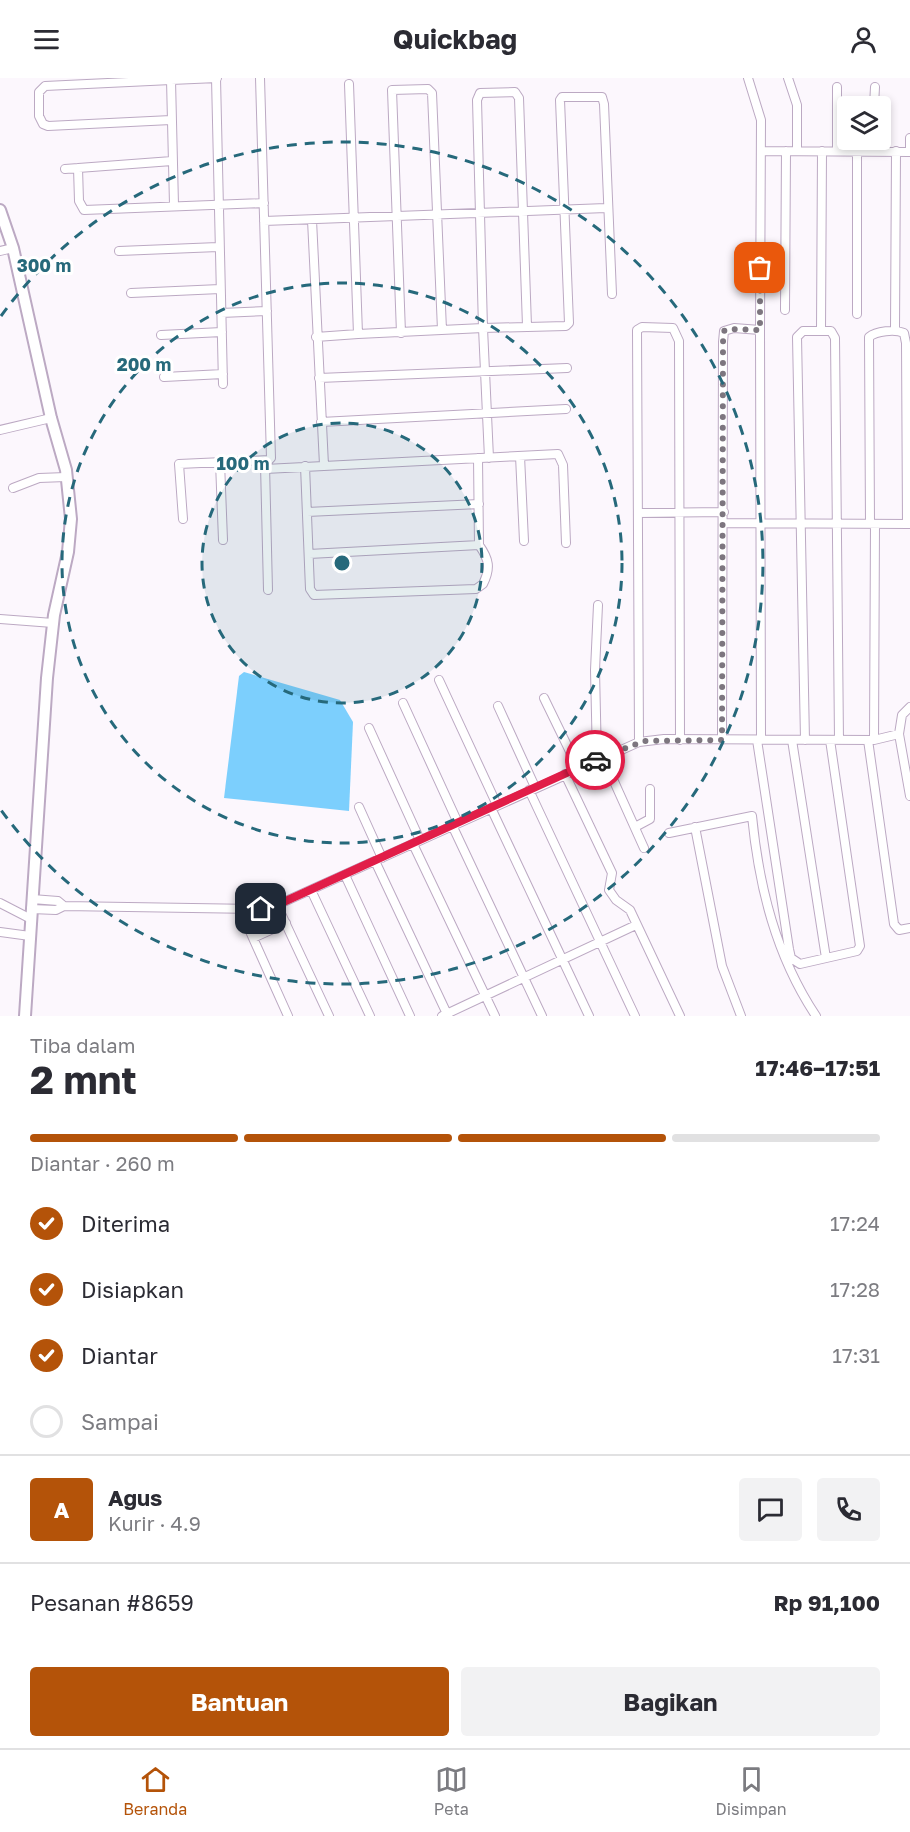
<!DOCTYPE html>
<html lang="id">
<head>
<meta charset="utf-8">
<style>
	:root { --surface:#fff; --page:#f2f2f3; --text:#2b2b33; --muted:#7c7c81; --line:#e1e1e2; --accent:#b45309 }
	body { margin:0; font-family:"Golos Text",sans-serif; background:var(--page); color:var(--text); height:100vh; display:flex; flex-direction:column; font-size:22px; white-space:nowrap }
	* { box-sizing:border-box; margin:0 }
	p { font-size:20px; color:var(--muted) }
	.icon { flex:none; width:33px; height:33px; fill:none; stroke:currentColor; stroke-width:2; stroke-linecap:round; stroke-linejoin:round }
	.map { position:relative; height:938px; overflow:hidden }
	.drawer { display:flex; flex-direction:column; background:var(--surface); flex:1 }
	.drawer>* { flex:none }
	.fabs { position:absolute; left:837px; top:18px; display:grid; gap:12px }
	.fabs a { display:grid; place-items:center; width:54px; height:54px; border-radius:6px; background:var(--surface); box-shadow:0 3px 9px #0003; font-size:30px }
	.pin { position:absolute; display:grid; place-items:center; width:51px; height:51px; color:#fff; margin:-26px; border-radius:12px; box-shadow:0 3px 9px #0006 }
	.courier { position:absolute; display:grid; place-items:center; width:60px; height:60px; margin:-30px; border:4px solid #e11d48; border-radius:50%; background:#fff; color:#222; box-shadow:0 2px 8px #0007 }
	.head em { font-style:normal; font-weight:700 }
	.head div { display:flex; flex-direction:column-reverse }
	.head { display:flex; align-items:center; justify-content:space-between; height:102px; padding:0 30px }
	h1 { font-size:39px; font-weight:700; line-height:45px }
	.bar { display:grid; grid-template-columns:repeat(4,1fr); gap:9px 6px; align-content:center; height:72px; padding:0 30px }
	.bar i { height:8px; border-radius:4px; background:var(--line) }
	.bar .selected { background:var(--accent) }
	.bar p { grid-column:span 4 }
	.line { display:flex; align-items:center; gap:15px; padding:0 30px; border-top:2px solid var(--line) }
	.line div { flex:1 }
	.round { display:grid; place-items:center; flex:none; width:63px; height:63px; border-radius:6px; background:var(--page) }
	ol { padding:0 30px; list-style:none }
	li { display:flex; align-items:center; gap:18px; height:66px }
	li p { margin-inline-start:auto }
	li .icon { padding:6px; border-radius:50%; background:var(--accent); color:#fff; stroke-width:4 }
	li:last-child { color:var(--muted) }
	li i { width:33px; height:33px; border:3px solid var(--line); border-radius:50% }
	.primary-button { display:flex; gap:12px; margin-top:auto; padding:12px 30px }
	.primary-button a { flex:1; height:69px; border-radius:6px; background:var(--accent); color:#fff; font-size:24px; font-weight:700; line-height:69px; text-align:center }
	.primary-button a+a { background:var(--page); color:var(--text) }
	header { display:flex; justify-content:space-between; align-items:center; height:78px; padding:0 30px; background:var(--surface); font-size:27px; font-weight:700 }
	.dock { display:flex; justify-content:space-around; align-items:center; height:84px; border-top:2px solid var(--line); background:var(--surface); font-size:16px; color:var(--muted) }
	.dock a { display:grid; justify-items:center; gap:3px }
	.dock .selected { color:var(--accent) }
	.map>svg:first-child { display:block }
	.water { fill:#7ccffd }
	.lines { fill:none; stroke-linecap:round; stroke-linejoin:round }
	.street-casing { stroke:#bca9c3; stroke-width:10 }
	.secondary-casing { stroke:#bca9c3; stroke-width:14 }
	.street { stroke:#fff; stroke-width:8 }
	.secondary { stroke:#fff; stroke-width:10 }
	.done { stroke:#7d767f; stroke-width:6; stroke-dasharray:0 10.8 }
	.route { stroke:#e11d48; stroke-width:8 }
	.ring { fill:none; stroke:#26697b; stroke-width:3; stroke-dasharray:10 8 }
	.centre { fill:#26697b; stroke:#fff; stroke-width:3 }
	.ring-label { font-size:18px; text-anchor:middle; font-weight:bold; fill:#26697b; stroke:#fff; stroke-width:6; stroke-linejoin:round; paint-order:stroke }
</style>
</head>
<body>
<header><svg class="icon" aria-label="menu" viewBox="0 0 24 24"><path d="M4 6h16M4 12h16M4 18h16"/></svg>Quickbag<svg class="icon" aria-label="person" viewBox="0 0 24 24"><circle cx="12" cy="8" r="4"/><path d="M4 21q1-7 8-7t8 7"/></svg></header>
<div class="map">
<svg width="910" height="938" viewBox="0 0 910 938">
	<rect width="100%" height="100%" fill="#fcf7fd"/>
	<path class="water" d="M244 594 340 622 353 644 349 733 224 720 239 598Z"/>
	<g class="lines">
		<g class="street-casing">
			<path id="street" d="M216 0 223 306
				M748 0 761 42 760 252
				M788 0 797 27V73
				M171 2 45 8 39 14V38L43 46 48 48 171 42
				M349 6 358 256 483 250 489 380
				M874 28 875 9
				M761 73 910 74V60
				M837 73V9
				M874 73V62
				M78 90 79 123 84 132 264 125
				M65 91 172 83
				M174 127 171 2 217 0
				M312 142 324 387
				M264 143 606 130
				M0 173 13 170
				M119 173 218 169
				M131 215 220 211
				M785 232 786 73
				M221 235 267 233
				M857 236V73
				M527 248 519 20 515 14 480 15 477 22 483 250 566 248 569 245 560 22 562 19H602L604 26 612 216
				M821 253 822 73
				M895 253 896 73
				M401 255 392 12 428 11 432 15 442 252
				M161 257 222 254
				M316 259 358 256
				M164 299 223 296
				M319 300 567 290
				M321 344 566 331
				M0 352 51 340
				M520 378 524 463
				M220 384 223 462
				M265 387 268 512
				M305 388 310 511 314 517 476 511 483 506C491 490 489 481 479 467L478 380
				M265 391 558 376 563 387 566 465
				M13 410 39 400 66 399
				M307 434 479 426
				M638 435 724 434
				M183 441 179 386 269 382 271 380 260 0
				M724 445 910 446
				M870 446 869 259C876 253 895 251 904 255L906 265 907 446
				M309 476 479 467
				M0 541 53 545
				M439 602 497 727
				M544 620 578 690
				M403 625 458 745
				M498 628 535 709
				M369 650 420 762
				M899 656 910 718
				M722 662 723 264 724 253 734 250 760 252 761 662
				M757 662 789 871 791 880 800 886 857 873 860 868 830 662
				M792 662 826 880
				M805 662 797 259 803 253H831L835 260 839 662
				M868 662 894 846 899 852 910 850
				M874 662 875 446
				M639 664 637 252 642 249 673 250 679 263 680 662
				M603 679 644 770
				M597 682 595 592 598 527
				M565 696 612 795 609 812 616 822 630 832 680 938
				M529 712 635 938
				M359 729 382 780
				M491 730 589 938
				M452 747 542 938
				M635 749 650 741V711
				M695 749 722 888 741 938
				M669 755 752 738C759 809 776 878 816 938
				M413 766 495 938
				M375 783 448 938
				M345 797 410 938
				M311 812 370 938
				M32 821 58 823 64 828
				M0 825 31 841
				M277 827 329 938
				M31 831 56 832 64 828 261 831 277 827 639 664 664 661 874 662 899 656 902 637 910 629
				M240 831 288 938
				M0 854 30 858
				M253 860 286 845
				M442 938 636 847"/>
		</g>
		<g class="secondary-casing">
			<path id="secondary" d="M0 132 13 170 51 340 66 392 71 441 68 474 54 537 47 600 25 938"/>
		</g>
		<use href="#street" class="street"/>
		<use href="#secondary" class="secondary"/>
	</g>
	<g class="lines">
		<path class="done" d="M595 682 644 663 722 662 723 264 724 253 728 251 760 252V190"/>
		<path class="route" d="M261 831 277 827 595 682"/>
	</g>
	<circle cx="342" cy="485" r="140" fill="#26697b" fill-opacity=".12"/>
	<g class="ring">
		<circle cx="342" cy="485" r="140"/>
		<circle cx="342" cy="485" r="280"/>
		<path d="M1 238A421 421 0 1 1 1 732"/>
	</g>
	<circle cx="342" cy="485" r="9" class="centre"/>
	<g class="ring-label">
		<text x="44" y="194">300 m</text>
		<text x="144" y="293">200 m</text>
		<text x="243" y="392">100 m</text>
	</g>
</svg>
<div class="fabs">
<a><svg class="icon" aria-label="layers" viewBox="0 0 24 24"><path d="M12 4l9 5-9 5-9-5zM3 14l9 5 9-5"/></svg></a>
</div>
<div class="pin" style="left:760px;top:190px;background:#ea580c"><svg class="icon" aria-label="bag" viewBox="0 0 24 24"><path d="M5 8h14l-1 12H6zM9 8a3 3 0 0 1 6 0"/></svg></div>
<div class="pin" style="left:261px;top:831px;background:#1f2937"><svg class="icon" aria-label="home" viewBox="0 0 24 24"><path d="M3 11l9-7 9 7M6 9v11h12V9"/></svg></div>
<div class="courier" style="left:595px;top:682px"><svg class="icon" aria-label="car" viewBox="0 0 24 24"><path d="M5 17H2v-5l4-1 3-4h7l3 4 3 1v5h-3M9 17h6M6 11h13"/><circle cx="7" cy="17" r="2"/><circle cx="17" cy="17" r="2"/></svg></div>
</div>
<section class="drawer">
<div class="head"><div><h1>2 mnt</h1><p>Tiba dalam</p></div><em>17:46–17:51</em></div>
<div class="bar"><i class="selected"></i><i class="selected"></i><i class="selected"></i><i></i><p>Diantar · 260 m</p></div>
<ol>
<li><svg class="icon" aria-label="check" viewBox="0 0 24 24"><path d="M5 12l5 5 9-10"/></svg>Diterima<p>17:24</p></li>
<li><svg class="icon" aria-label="check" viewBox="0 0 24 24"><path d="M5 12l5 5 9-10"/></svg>Disiapkan<p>17:28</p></li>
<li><svg class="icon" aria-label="check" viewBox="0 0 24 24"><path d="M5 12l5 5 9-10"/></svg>Diantar<p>17:31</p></li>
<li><i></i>Sampai</li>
</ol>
<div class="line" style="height:108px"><b class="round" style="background:var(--accent);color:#fff">A</b><div><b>Agus</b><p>Kurir · 4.9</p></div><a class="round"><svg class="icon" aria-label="chat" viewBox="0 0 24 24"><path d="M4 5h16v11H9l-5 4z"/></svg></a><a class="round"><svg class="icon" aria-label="phone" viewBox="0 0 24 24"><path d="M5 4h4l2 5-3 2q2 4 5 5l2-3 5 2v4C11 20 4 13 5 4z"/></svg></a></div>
<div class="line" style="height:78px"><div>Pesanan #8659</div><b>Rp 91,100</b></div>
<div class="primary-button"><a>Bantuan</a><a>Bagikan</a></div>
</section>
<nav class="dock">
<a class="selected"><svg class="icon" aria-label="home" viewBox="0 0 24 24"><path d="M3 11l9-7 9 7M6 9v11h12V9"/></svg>Beranda</a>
<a><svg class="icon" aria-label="map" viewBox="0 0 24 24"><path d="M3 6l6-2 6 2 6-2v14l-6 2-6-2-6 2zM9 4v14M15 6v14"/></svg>Peta</a>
<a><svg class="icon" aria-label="saved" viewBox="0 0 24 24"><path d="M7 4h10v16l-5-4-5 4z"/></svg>Disimpan</a>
</nav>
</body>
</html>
